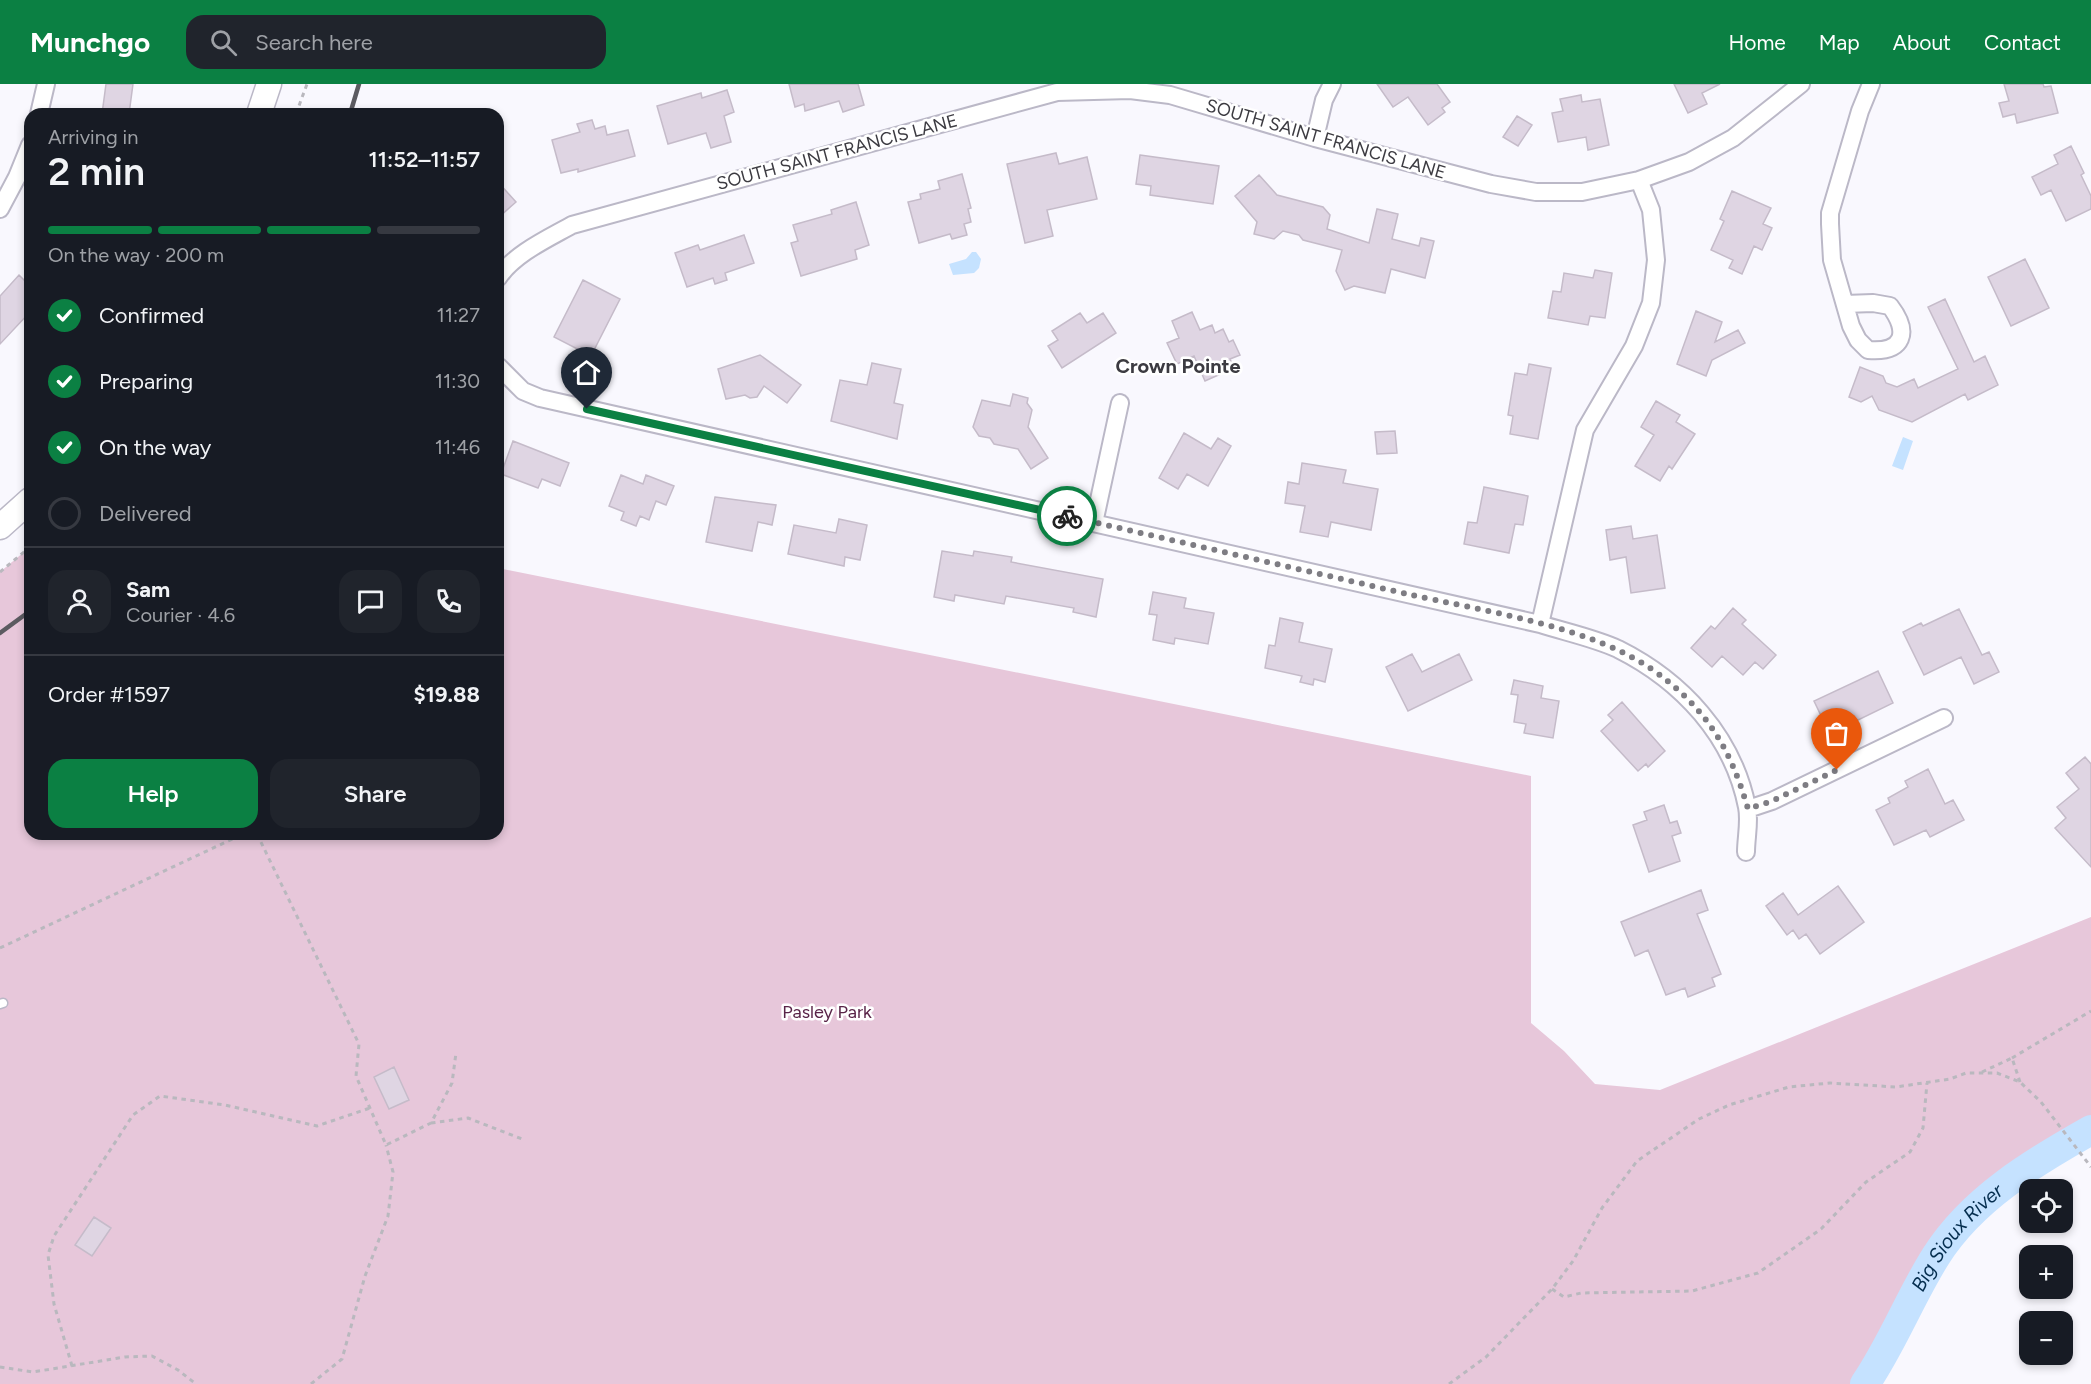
<!DOCTYPE html>
<html lang="en">
<head>
<meta charset="utf-8">
<style>
	:root { --surface:#171b24; --page:#20242c; --text:#f1f3f6; --muted:#9ea1a6; --line:#363941; --accent:#0b8043 }
	body { margin:0; font-family:Figtree,sans-serif; background:var(--page); color:var(--text); height:100vh; display:flex; flex-direction:column; font-size:22px; white-space:nowrap }
	* { box-sizing:border-box; margin:0 }
	p { font-size:20px; color:var(--muted) }
	.icon { flex:none; width:33px; height:33px; fill:none; stroke:currentColor; stroke-width:2; stroke-linecap:round; stroke-linejoin:round }
	.map { position:relative; flex:1; overflow:hidden }
	.drawer { position:absolute; left:24px; top:24px; width:480px; height:732px; display:flex; flex-direction:column; background:var(--surface); border-radius:18px; box-shadow:0 3px 9px #0003 }
	.drawer>* { flex:none }
	.buttons { position:absolute; left:2019px; top:1095px; display:grid; gap:12px }
	.buttons a { display:grid; place-items:center; width:54px; height:54px; border-radius:12px; background:var(--surface); box-shadow:0 3px 9px #0003; font-size:30px }
	.pin { position:absolute; display:grid; place-items:center; width:51px; height:51px; color:#fff; margin:-62px -26px; border-radius:50% 50% 50% 0; rotate:-45deg; box-shadow:0 0 6px #0007 }
	.pin .icon { rotate:45deg }
	.courier { position:absolute; display:grid; place-items:center; width:60px; height:60px; margin:-30px; border:4px solid #0b8043; border-radius:50%; background:#fff; color:#222; box-shadow:0 2px 8px #0007 }
	.head em { font-style:normal; font-weight:600 }
	.head div { display:flex; flex-direction:column-reverse }
	.head { display:flex; align-items:center; justify-content:space-between; height:102px; padding:0 24px }
	h1 { font-size:39px; font-weight:600; line-height:45px }
	.bar { display:grid; grid-template-columns:repeat(4,1fr); gap:9px 6px; align-content:center; height:72px; padding:0 24px }
	.bar i { height:8px; border-radius:4px; background:var(--line) }
	.bar .on { background:var(--accent) }
	.bar p { grid-column:span 4 }
	.line { display:flex; align-items:center; gap:15px; padding:0 24px; border-top:2px solid var(--line) }
	.line div { flex:1 }
	.round { display:grid; place-items:center; flex:none; width:63px; height:63px; border-radius:18px; background:var(--page) }
	ol { padding:0 24px; list-style:none }
	li { display:flex; align-items:center; gap:18px; height:66px }
	li p { margin-inline-start:auto }
	li .icon { padding:6px; border-radius:50%; background:var(--accent); color:#fff; stroke-width:4 }
	li:last-child { color:var(--muted) }
	li i { width:33px; height:33px; border:3px solid var(--line); border-radius:50% }
	.primary-button { display:flex; gap:12px; margin-top:auto; padding:12px 24px }
	.primary-button a { flex:1; height:69px; border-radius:18px; background:var(--accent); color:#fff; font-size:24px; font-weight:600; line-height:69px; text-align:center }
	.primary-button a+a { background:var(--page); color:var(--text) }
	header { display:flex; align-items:center; gap:36px; box-sizing:border-box; height:84px; padding:0 30px; background:var(--accent); color:#fff }
	header strong { font-size:28px }
	nav { display:flex; gap:33px; margin-inline-start:auto; font-size:21px }
	.search { width:420px; height:54px; background:var(--page); display:flex; align-items:center; gap:15px; box-sizing:border-box; padding:0 21px; border-radius:18px; color:var(--muted); font-size:22px }
	.map>svg:first-child { display:block }
	.green { fill:#e7c7da }
	.water { fill:#c5e2ff }
	.lines { fill:none; stroke-linecap:round; stroke-linejoin:round }
	.river { stroke:#c5e2ff; stroke-width:30 }
	.building { fill:#dfd5e3; stroke:#c5bbc9; stroke-width:1.5 }
	.service-casing { stroke:#bbb8c7; stroke-width:11 }
	.minor-casing { stroke:#bbb8c7; stroke-width:20 }
	.secondary-casing { stroke:#bbb8c7; stroke-width:27 }
	.path { stroke:#b9b8be; stroke-width:3; stroke-dasharray:4.5 4.5; stroke-linecap:butt }
	.service { stroke:#fff; stroke-width:8 }
	.minor { stroke:#fff; stroke-width:16 }
	.secondary { stroke:#fff; stroke-width:24 }
	.rail { stroke:#5c5b61; stroke-width:4.5 }
	.done { stroke:#7e7d83; stroke-width:6; stroke-dasharray:0 10.8 }
	.route { stroke:#0b8043; stroke-width:8 }
	.labels { text-anchor:middle; stroke-width:5; stroke-linejoin:round; paint-order:stroke }
	.street-label { font-size:18px; fill:#3c3b41; stroke:#fff }
	.park-label { font-size:18px; fill:#592448; stroke:#fff }
	.neighbourhood-label { font-size:20px; font-weight:bold; fill:#3c3b41; stroke:#fff }
	.water-label { font-size:20px; font-style:italic; fill:#052e4f; stroke:#fff }
</style>
</head>
<body>
<header>
<strong>Munchgo</strong>
<div class="search"><svg class="icon" aria-label="search" viewBox="0 0 24 24"><circle cx="10" cy="10" r="6"/><path d="M15 15l6 6"/></svg>Search here</div>
<nav><a>Home</a><a>Map</a><a>About</a><a>Contact</a></nav>
</header>
<div class="map">
<svg width="2091" height="1300" viewBox="0 0 2091 1300">
	<rect width="100%" height="100%" fill="#f9f8fe"/>
	<path class="green" d="M30 463V750H498V484L1531 692V939L1564 967 1595 1000 1660 1006 2091 833V1046C2034 1081 1973 1114 1936 1172 1910 1213 1893 1259 1865 1300H0V488Z"/>
	<path class="water" d="M972 168H976L981 175 979 184 974 189 953 191 949 180 966 175Z
		M1903 353 1913 357 1903 386 1892 382Z"/>
	<g class="lines">
		<path class="river" id="s1" d="M1865 1300C1893 1259 1910 1213 1936 1172 1972 1115 2034 1078 2091 1046"/>
	</g>
	<path class="building" d="M106 0H133L129 30H102Z
		M789 0H858L864 21 843 28 839 17 805 27 804 20 795 23Z
		M1377 0H1437L1450 18 1442 24 1445 28 1428 41 1408 13 1393 23Z
		M1674 0H1720L1702 9 1707 20 1688 29Z
		M2004 0H2043L2044 3 2051 2 2058 29 2017 39 2015 30 2003 33 1999 19 2009 17Z
		M727 6 734 28 724 32 731 58 711 64 706 49 668 60 657 22 701 9 702 14Z
		M1581 11 1582 18 1600 15 1609 61 1588 66 1586 53 1558 58 1552 29 1563 27 1560 15Z
		M1517 32 1532 41 1518 62 1503 53Z
		M592 36 595 45 605 42 607 51 628 46 635 72 578 88V85L561 89 552 56 580 48 577 40Z
		M2071 62 2084 89 2081 91 2091 112V125L2066 137 2051 106 2041 111 2032 93 2058 80 2054 71Z
		M1056 69 1059 80 1087 73 1097 115 1047 126 1053 152 1025 159 1007 80Z
		M1140 71 1219 82 1213 120 1150 111 1151 102 1136 100Z
		M962 90 971 124 968 125 971 138 964 140 967 151 952 155 950 150 919 159 908 118 921 115 920 110 940 105 938 97Z
		M1259 91 1277 111 1323 123 1330 131 1327 145 1369 159 1377 125 1398 130 1392 155 1419 162 1421 154 1434 157 1425 194 1391 185 1385 209 1354 202 1345 206 1336 187 1342 166 1303 156 1299 151 1283 147 1274 155 1254 150 1257 138 1235 112Z
		M498 98 516 118 498 134Z
		M1732 107 1771 124 1763 140 1772 144 1762 166 1754 162 1742 190 1729 184 1733 176 1711 166 1724 137 1720 135Z
		M856 118 869 161 855 166 857 175 801 192 791 159 798 157 793 141 832 130 831 126Z
		M744 151 754 179 725 189 727 196 715 200 713 194 687 203 675 169 698 161 700 166Z
		M2025 175 2049 224 2011 242 1988 193Z
		M1595 186 1612 189 1605 234 1590 232 1588 241 1548 234 1553 207 1561 208 1564 189 1593 194Z
		M19 191 30 202V228L0 260V212Z
		M583 196 620 215 591 272 554 253Z
		M1945 215 1974 278 1985 272 1998 301 1968 316 1965 310 1912 338 1879 326 1872 312 1861 318 1849 313 1860 283 1883 292 1886 299 1897 303 1914 295 1918 304 1958 285 1928 223Z
		M1696 227 1722 238 1715 258 1738 246 1745 259 1712 276 1706 292 1677 280Z
		M1192 228 1200 246 1212 241 1215 249 1223 245 1229 258 1233 256 1240 271 1230 275 1234 284 1205 297 1194 272 1177 280 1167 259 1179 254 1172 237Z
		M1080 229 1087 239 1103 229 1116 249 1062 284 1048 262 1058 256 1052 247Z
		M760 271 801 301 787 319 764 302 757 313 750 314 745 311 726 315 718 285Z
		M872 279 901 285 894 319 903 321 897 355 831 337 840 296 867 301Z
		M1529 280 1551 284 1538 355 1510 350 1513 332 1508 331 1515 289 1527 291Z
		M1013 310 1028 314 1027 319 1032 326 1028 343 1048 374 1031 385 1018 365 994 360 990 354 979 352 973 343 982 316 1010 322Z
		M1656 317 1680 331 1676 338 1695 350 1672 385 1669 382 1660 397 1635 382 1654 351 1641 343Z
		M1395 347 1397 369 1377 370 1375 348Z
		M1184 349 1211 365 1218 354 1231 362 1208 402 1187 390 1178 405 1159 394Z
		M513 357 569 379 560 402 542 395 538 404 501 390Z
		M1302 379 1346 386 1343 399 1378 405 1371 446 1331 438 1328 453 1300 448 1305 422 1285 419 1288 398 1299 400Z
		M621 391 643 400 646 391 674 402 666 421 656 417 649 436 640 432 636 442 621 436 624 428 609 422Z
		M1484 403 1528 412 1523 441 1515 440 1509 469 1464 460 1468 438 1477 439Z
		M715 413 776 421 772 441 758 438 752 467 706 458Z
		M839 435 867 441 860 476 845 473 844 482 788 470 794 441 836 449Z
		M1631 442 1633 455 1657 451 1665 504 1631 509 1626 473 1610 476 1606 446Z
		M942 467 973 472 974 467 1012 473 1011 478 1103 495 1096 533 1073 528 1074 524 1006 512 1004 520 955 511 954 517 934 513Z
		M1153 508 1186 514 1184 524 1214 529 1208 560 1175 554 1174 560 1153 556 1157 531 1149 530Z
		M1733 524 1746 536 1742 540 1776 571 1763 585 1755 578 1743 591 1722 572 1712 583 1691 564 1711 542 1715 545Z
		M1959 525 1982 571 1989 568 1999 588 1974 600 1961 573 1924 591 1903 548 1921 539 1923 542Z
		M1280 534 1303 539 1299 558 1332 565 1325 598 1314 595 1313 601 1300 598 1302 592 1265 584 1269 561 1275 562Z
		M1412 570 1422 588 1459 570 1472 596 1408 627 1386 583Z
		M1878 587 1893 619 1854 638 1850 630 1826 642 1814 617Z
		M1514 596 1543 602 1541 614 1559 617 1553 654 1524 649 1526 640 1514 638 1518 611 1511 610Z
		M1622 618 1665 667 1648 683 1646 680 1638 687 1601 647 1613 636 1608 631Z
		M2085 673 2091 680V783L2055 744 2066 734 2057 723 2079 705 2066 689Z
		M1928 685 1945 720 1953 716 1964 736 1930 753 1926 746 1894 761 1876 726 1890 719 1888 714 1908 703 1905 697Z
		M1664 721 1670 739 1677 737 1681 749 1672 752 1680 777 1649 788 1633 741 1647 736 1644 728Z
		M1838 802 1864 838 1820 870 1806 850 1799 855 1793 846 1787 851 1766 822 1783 809 1798 831Z
		M1701 806 1708 826 1697 830 1721 890 1712 894 1715 902 1688 913 1685 904 1666 911 1648 866 1635 872 1621 838Z
		M394 983 409 1016 389 1025 374 993Z
		M94 1133 111 1144 92 1172 75 1161Z"/>
	<g class="lines">
		<g class="service-casing">
			<path id="service" d="M0 920 3 919"/>
		</g>
		<g class="minor-casing">
			<path id="minor" d="M39 30 46 0
				M1315 54 1324 16 1332 0
				M0 125 17 93 30 61
				M498 194C514 170 547 155 572 141L1057 8 1130 6 1170 11 1315 54 1491 100 1536 108H1582L1639 96 1689 78 1733 54 1801 0
				M1845 220 1873 219 1890 222C1910 248 1904 269 1868 266L1858 256 1851 242 1832 176 1830 140V129L1860 27 1871 0
				M498 282 523 307 540 314 1540 540C1565 548 1594 554 1618 565 1682 597 1733 652 1747 723 1750 737 1746 754 1746 768
				M1094 439 1120 319
				M1540 540 1585 346 1634 262 1651 219 1656 176 1651 126 1639 96
				M1748 725 1772 717 1944 634"/>
		</g>
		<g class="secondary-casing">
			<path id="secondary" d="M259 30 269 0
				M0 443 30 416"/>
		</g>
		<path class="path" d="M296 30 307 0
			M0 488 30 463
			M257 750 359 960 356 992 386 1061 431 1039 452 999 456 969
			M0 864 243 750
			M2012 974 2091 927
			M1982 988 2012 974 2020 998
			M431 1039 468 1034 522 1055
			M1552 1205 1564 1213 1581 1209 1692 1207 1758 1189 1821 1145 1866 1098 1910 1068 1923 1044 1927 999
			M72 1282 54 1220 48 1171 54 1152 133 1031 160 1012 225 1021 317 1042 370 1024
			M0 1283 33 1288 125 1273 152 1272 178 1286 196 1300
			M311 1300 342 1275 365 1192 388 1132 393 1088 386 1061
			M1449 1300 1486 1273 1552 1205 1573 1177 1602 1124 1637 1077 1699 1035 1729 1021 1789 1003 1830 999 1896 1003 1950 995 1966 989H1997L2020 998 2041 1018 2091 1083"/>
		<use href="#service" class="service"/>
		<use href="#minor" class="minor"/>
		<use href="#secondary" class="secondary"/>
		<path class="rail" d="M350 30 359 0
			M0 549 30 527"/>
	</g>
	<g class="lines">
		<path class="done" d="M1067 432C1180 458 1294 484 1407 510 1483 527 1590 542 1653 586 1706 624 1730 663 1748 725L1772 717 1837 686"/>
		<path class="route" d="M587 325 1067 432"/>
	</g>
	<g class="labels">
		<g class="street-label">
			<text transform="translate(1326 55) rotate(16)" y="6">SOUTH SAINT FRANCIS LANE</text>
			<text transform="translate(837 68) rotate(-15)" y="6">SOUTH SAINT FRANCIS LANE</text>
		</g>
		<g class="park-label">
			<text x="827" y="934">Pasley Park</text>
		</g>
		<g class="neighbourhood-label">
			<text x="1178" y="289">Crown Pointe</text>
		</g>
		<g class="water-label">
			<text dy="7" stroke="none"><textPath href="#s1" startOffset="174">Big Sioux River</textPath></text>
		</g>
	</g>
</svg>
<div class="buttons">
<a><svg class="icon" aria-label="locate" viewBox="0 0 24 24"><circle cx="12" cy="12" r="6"/><path d="M12 2v4M12 18v4M2 12h4M18 12h4"/></svg></a>
<a>+</a>
<a>−</a>
</div>
<div class="pin" style="left:1837px;top:686px;background:#ea580c"><svg class="icon" aria-label="bag" viewBox="0 0 24 24"><path d="M5 8h14l-1 12H6zM9 8a3 3 0 0 1 6 0"/></svg></div>
<div class="pin" style="left:587px;top:325px;background:#1f2937"><svg class="icon" aria-label="home" viewBox="0 0 24 24"><path d="M3 11l9-7 9 7M6 9v11h12V9"/></svg></div>
<div class="courier" style="left:1067px;top:432px"><svg class="icon" aria-label="bike" viewBox="0 0 24 24"><circle cx="6" cy="16" r="4"/><circle cx="18" cy="16" r="4"/><path d="M6 16l4-8h5l3 8M10 8l3 8H6M13 5h3"/></svg></div>
<section class="drawer">
<div class="head"><div><h1>2 min</h1><p>Arriving in</p></div><em>11:52–11:57</em></div>
<div class="bar"><i class="on"></i><i class="on"></i><i class="on"></i><i></i><p>On the way · 200 m</p></div>
<ol>
<li><svg class="icon" aria-label="check" viewBox="0 0 24 24"><path d="M5 12l5 5 9-10"/></svg>Confirmed<p>11:27</p></li>
<li><svg class="icon" aria-label="check" viewBox="0 0 24 24"><path d="M5 12l5 5 9-10"/></svg>Preparing<p>11:30</p></li>
<li><svg class="icon" aria-label="check" viewBox="0 0 24 24"><path d="M5 12l5 5 9-10"/></svg>On the way<p>11:46</p></li>
<li><i></i>Delivered</li>
</ol>
<div class="line" style="height:108px"><a class="round"><svg class="icon" aria-label="person" viewBox="0 0 24 24"><circle cx="12" cy="8" r="4"/><path d="M4 21q1-7 8-7t8 7"/></svg></a><div><b>Sam</b><p>Courier · 4.6</p></div><a class="round"><svg class="icon" aria-label="chat" viewBox="0 0 24 24"><path d="M4 5h16v11H9l-5 4z"/></svg></a><a class="round"><svg class="icon" aria-label="phone" viewBox="0 0 24 24"><path d="M5 4h4l2 5-3 2q2 4 5 5l2-3 5 2v4C11 20 4 13 5 4z"/></svg></a></div>
<div class="line" style="height:78px"><div>Order #1597</div><b>$19.88</b></div>
<div class="primary-button"><a>Help</a><a>Share</a></div>
</section>
</div>
</body>
</html>
